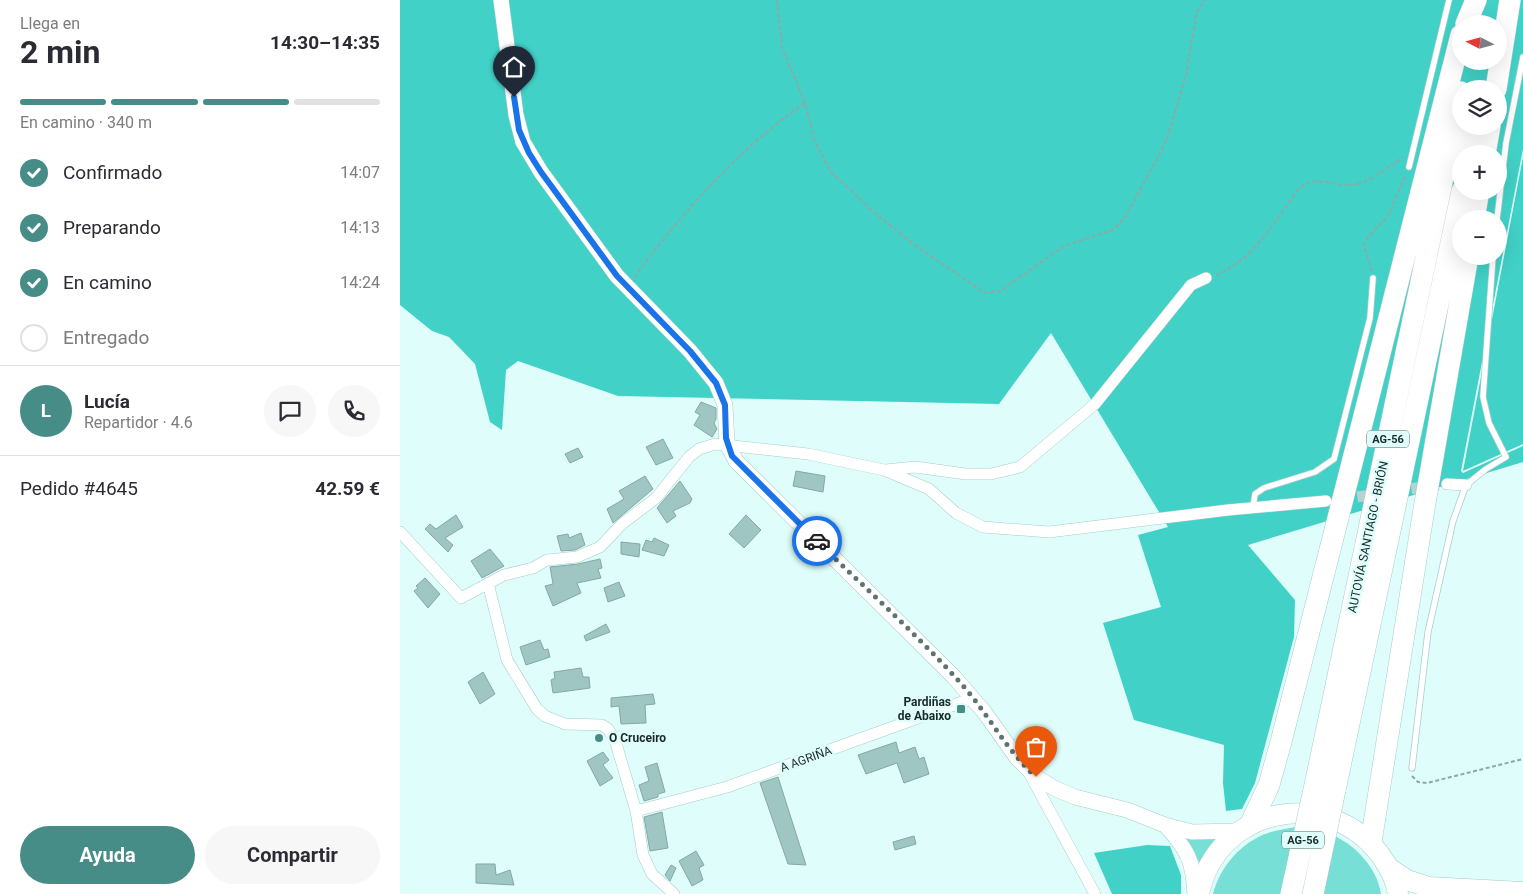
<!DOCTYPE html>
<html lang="es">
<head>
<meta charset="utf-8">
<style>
	:root { --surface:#fff; --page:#f7f7f7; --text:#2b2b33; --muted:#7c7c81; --line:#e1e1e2; --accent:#468d87 }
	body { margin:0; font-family:Roboto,sans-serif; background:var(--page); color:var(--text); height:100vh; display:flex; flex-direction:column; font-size:19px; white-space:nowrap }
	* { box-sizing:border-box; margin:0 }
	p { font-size:16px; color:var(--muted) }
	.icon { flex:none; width:28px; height:28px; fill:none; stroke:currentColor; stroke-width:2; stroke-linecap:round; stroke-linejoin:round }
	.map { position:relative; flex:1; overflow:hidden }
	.details { display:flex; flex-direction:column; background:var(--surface); width:400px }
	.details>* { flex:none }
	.needle { width:32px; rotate:276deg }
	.controls { position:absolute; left:1052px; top:15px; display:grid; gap:10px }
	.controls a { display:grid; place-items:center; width:55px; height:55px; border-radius:50%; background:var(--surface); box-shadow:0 5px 20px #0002; font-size:25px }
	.pin { position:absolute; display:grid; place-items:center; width:42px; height:42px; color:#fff; margin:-51px -21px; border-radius:50% 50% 50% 0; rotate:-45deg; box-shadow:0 0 5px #0007 }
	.pin .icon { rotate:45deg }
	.courier { position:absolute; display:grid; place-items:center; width:50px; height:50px; margin:-25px; border:4px solid #1a73e8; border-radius:50%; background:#fff; color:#222; box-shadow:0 1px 6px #0007 }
	.headline em { font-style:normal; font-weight:700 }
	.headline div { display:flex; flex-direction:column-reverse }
	.headline { display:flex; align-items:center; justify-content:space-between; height:85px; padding:0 20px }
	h1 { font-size:32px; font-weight:700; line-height:38px }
	.bar { display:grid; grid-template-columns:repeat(4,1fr); gap:8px 5px; align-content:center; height:60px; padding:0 20px }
	.bar i { height:6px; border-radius:4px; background:var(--line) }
	.bar .active { background:var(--accent) }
	.bar p { grid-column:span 4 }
	.line { display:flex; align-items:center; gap:12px; padding:0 20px; border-top:1px solid var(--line) }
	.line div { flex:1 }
	.round { display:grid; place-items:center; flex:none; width:52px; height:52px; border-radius:26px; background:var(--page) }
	ol { padding:0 20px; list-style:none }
	li { display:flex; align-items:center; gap:15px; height:55px }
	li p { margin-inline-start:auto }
	li .icon { padding:5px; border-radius:50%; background:var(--accent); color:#fff; stroke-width:4 }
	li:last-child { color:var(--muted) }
	li i { width:28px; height:28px; border:2px solid var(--line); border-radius:50% }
	.cta { display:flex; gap:10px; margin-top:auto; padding:10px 20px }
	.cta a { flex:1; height:58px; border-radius:30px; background:var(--accent); color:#fff; font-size:20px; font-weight:700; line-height:58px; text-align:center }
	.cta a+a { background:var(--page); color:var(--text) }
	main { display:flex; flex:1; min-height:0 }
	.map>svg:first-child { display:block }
	.green { fill:#78dfd6 }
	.forest { fill:#42d1c7; fill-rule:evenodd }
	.building { fill:#9fc6c2; stroke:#83a9a5 }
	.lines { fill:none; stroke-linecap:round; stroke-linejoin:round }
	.minor-tunnel { stroke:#b7d3d1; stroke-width:11; stroke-dasharray:11 5.5; stroke-linecap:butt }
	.service-casing { stroke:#a6cdc9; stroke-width:7 }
	.minor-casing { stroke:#a6cdc9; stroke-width:12 }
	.tertiary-casing { stroke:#a6cdc9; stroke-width:16 }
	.trunk-casing { stroke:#a6cdc9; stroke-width:21 }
	.motorway-casing { stroke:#a6cdc9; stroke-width:22 }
	.path { stroke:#8fa8a5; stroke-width:2; stroke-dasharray:4 2.5; stroke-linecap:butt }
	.service { stroke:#fff; stroke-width:5.5 }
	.minor { stroke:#fff; stroke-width:11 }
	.tertiary { stroke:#fff; stroke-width:15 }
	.trunk { stroke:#fff; stroke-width:20 }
	.motorway { stroke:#fff; stroke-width:21 }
	.motorway-bridge-casing { stroke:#a6cdc9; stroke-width:22; stroke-linecap:butt }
	.motorway-bridge { stroke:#fff; stroke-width:21 }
	.done { stroke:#5e7471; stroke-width:5; stroke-dasharray:0 9 }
	.route { stroke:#1a73e8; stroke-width:6 }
	.poi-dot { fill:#468d87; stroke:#dffefb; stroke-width:2 }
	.labels { text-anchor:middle; stroke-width:5; stroke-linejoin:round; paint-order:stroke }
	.shield { fill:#dffefb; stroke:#546967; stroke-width:1 }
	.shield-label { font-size:11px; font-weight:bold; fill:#192927 }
	.street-label { font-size:12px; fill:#192927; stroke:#dffefb }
	.poi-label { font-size:12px; font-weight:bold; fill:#192927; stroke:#dffefb; text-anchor:end }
</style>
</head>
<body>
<main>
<section class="details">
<div class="headline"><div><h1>2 min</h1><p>Llega en</p></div><em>14:30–14:35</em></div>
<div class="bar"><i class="active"></i><i class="active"></i><i class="active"></i><i></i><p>En camino · 340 m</p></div>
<ol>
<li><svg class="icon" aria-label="check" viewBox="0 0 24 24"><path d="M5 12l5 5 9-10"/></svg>Confirmado<p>14:07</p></li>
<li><svg class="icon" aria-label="check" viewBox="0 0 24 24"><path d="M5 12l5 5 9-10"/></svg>Preparando<p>14:13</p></li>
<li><svg class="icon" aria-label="check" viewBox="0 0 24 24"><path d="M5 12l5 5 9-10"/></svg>En camino<p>14:24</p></li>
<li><i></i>Entregado</li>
</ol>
<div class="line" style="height:90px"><b class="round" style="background:var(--accent);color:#fff">L</b><div><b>Lucía</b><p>Repartidor · 4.6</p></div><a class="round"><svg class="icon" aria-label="chat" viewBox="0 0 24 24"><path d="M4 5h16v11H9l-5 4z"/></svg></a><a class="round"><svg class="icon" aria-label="phone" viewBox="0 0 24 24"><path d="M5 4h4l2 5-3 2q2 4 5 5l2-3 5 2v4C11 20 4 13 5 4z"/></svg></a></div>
<div class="line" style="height:65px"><div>Pedido #4645</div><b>42.59 €</b></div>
<div class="cta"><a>Ayuda</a><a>Compartir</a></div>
</section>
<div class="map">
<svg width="1123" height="894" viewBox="0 0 1123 894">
	<rect width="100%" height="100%" fill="#dffefb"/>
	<path class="green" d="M895 827C904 828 914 828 922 831 950 839 977 865 981 894H813C820 867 841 842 868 833 876 830 886 829 895 827Z
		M779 833 818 838 800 864 794 852Z"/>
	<path class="forest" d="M0 0H1123V149L1061 471 1063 473 1123 446V462L848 545 895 600 894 637 855 783 842 809 826 811 823 783 824 745 734 720 703 623 761 607 738 535 768 527 651 333 599 404 218 396 118 361 106 370 102 430 90 422 75 364 49 337 32 331 0 305ZM1061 24H1099V61H1061ZM1061 89H1099V126H1061ZM1061 154H1099V191H1061ZM1061 219H1099V256H1061Z
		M1123 157V444L1063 471Z
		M747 845 770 846 781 875V894H712L694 853Z"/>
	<path class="building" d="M301 402 316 408V419L314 423 317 429 312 437 294 425 300 415 295 412Z
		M263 439 273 458 256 465 246 447Z
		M178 448 183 457 170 463 165 454Z
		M396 471 425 476 423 492 393 486Z
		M245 476 253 489 213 523 207 509 224 499 219 491Z
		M280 481 292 499 290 503 273 511 276 516 267 523 257 508Z
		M56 515 63 527 45 538 53 545 48 552 25 529 30 524 36 529Z
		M346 515 361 530 344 548 329 534Z
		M181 533 185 545 175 550 161 551 157 536 168 534 169 538Z
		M254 538 269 545 264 556 242 550 246 540 252 542Z
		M221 542 240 544 239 557 221 554Z
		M90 549 104 566 82 578 71 561Z
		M200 559 202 568 198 569 201 578 177 583 181 593 153 606 145 586 153 584 150 567 178 564Z
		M25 578 40 594 28 608 14 591 18 588 16 586Z
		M219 582 225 596 208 602 204 588Z
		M206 624 210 632 186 641 184 636Z
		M140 640 144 650 148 649 150 657 126 665 120 647Z
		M181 668 183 677H189L190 688 153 693 151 680 155 678 154 672Z
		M83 672 95 694 80 704 68 682Z
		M253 694 255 704 245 705 246 723 221 724 219 706 211 707V698Z
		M496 742 499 753 515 747 519 759 524 757 529 774 504 783 497 763 466 774 458 755Z
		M203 752 209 760 203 765 213 778 200 786 187 761Z
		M257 763 265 792 258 794V797L244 801 239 785 249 781 245 767Z
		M378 777 406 865 388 864 360 783Z
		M262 812 268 848 250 851 244 817Z
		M514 836 516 844 495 850 493 842Z
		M296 851 304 865 299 868 303 880 292 886 279 861Z
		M76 864H95L96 875 110 870 114 885 76 883Z
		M271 865 276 868 270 881 265 875Z"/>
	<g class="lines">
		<path class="minor-tunnel" d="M995 491 1047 484
			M941 499 979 494"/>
		<g class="service-casing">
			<path id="service" d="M1009 167 1049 0
				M1097 219 1106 143 1123 57
				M853 507 855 494 864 488 915 472 934 459 970 318 973 278
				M1012 768 1028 632 1053 521 1066 485 1086 469 1106 457 1089 423 1083 397 1093 256"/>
		</g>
		<g class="minor-casing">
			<path id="minor" d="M486 470 515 467 566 474H591L620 467 695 404 791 285 806 278
				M1047 484 1066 485
				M0 532 61 598 104 575 133 568 147 560 177 557 200 547 222 524 256 498 289 457 299 449 315 444 408 454 484 470 529 489 556 513 583 527 649 532 828 510 926 501
				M88 583 107 660 137 709 145 716 165 724 202 725 208 729 215 740 236 811 243 855 252 874 274 894
				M628 771 695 894
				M236 811 327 787 565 701 572 696"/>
		</g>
		<g class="tertiary-casing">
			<path id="tertiary" d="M101 0 116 115 123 142 141 172 217 276 290 351 316 383 325 405 327 444 336 461 554 677 585 713 617 758 636 777 654 788 675 797 727 810 765 825 792 832 838 831
				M765 825C788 850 793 860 795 894"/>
		</g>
		<g class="trunk-casing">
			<path id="trunk" d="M989 868 1007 880 1029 887 1123 892
				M799 894C817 806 930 785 981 856 989 867 996 880 998 894"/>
		</g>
		<g class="motorway-casing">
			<path id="motorway" d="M1066 24 1076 0
				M1096 89 1110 0
				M1069 154 1075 126
				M1085 154 1090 126
				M1074 219 1079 191
				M915 785 1061 92
				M935 790 1062 191
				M851 823 869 785 881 742 1061 35
				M971 842 1024 509 1068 256"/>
		</g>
		<path class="path" d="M377 0 382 47 405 103 415 142 431 172 476 214 516 246 585 293 600 291 664 246 712 230 724 219 766 142 786 75 797 11 805 0
			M972 271 964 246 967 238 988 216 1006 175
			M816 275C848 262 866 234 886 207 891 201 895 190 902 186 918 174 939 189 957 184 971 181 991 165 1003 157
			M234 277C283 212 338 149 405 103
			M1012 776 1018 782 1027 783 1123 759"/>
		<use href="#service" class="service"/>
		<use href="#minor" class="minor"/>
		<use href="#tertiary" class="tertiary"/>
		<use href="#trunk" class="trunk"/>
		<use href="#motorway" class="motorway"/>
		<g class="motorway-bridge-casing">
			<path id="motorway-bridge" d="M891 894 915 785
				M913 894 935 790"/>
		</g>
		<use href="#motorway-bridge" class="motorway-bridge"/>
	</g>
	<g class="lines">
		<path class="done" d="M417 541C466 589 519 636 565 688 590 717 607 751 636 777"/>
		<path class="route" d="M114 97 119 130 129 153 141 172 217 276 290 351 316 383 325 405 326 438 332 456 417 541"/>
	</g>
	<g class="poi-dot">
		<rect x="556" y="704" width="10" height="10" rx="2.5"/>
		<circle cx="199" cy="738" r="5"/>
	</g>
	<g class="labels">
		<g class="shield">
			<rect x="967" y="430.5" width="42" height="17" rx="4"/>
			<rect x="882" y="831.5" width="42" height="17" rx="4"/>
		</g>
		<g class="shield-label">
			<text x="988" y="443">AG-56</text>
			<text x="903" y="844">AG-56</text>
		</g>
		<g class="street-label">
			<text transform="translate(968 537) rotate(-78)" y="4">AUTOVÍA SANTIAGO - BRIÓN</text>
			<text transform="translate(406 759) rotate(-20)" y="4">A AGRIÑA</text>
		</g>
		<g class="poi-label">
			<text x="551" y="706">Pardiñas<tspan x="551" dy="14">de Abaixo</tspan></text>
			<text x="209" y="742" text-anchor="start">O Cruceiro</text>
		</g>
	</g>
</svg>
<div class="controls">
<a><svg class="needle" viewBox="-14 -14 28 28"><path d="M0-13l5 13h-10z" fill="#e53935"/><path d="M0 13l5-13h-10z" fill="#7c7c81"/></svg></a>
<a><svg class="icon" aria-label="layers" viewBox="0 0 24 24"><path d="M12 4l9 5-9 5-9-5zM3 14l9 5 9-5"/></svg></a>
<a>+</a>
<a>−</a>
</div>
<div class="pin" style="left:636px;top:777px;background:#ea580c"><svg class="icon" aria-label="bag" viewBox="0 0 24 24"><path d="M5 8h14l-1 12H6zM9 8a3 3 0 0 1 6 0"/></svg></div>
<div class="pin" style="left:114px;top:97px;background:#1f2937"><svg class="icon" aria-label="home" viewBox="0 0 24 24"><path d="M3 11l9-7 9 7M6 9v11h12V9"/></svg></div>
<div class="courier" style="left:417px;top:541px"><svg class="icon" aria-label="car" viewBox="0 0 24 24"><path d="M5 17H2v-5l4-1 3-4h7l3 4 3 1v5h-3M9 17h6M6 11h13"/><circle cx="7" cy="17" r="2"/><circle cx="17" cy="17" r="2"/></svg></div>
</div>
</main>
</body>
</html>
